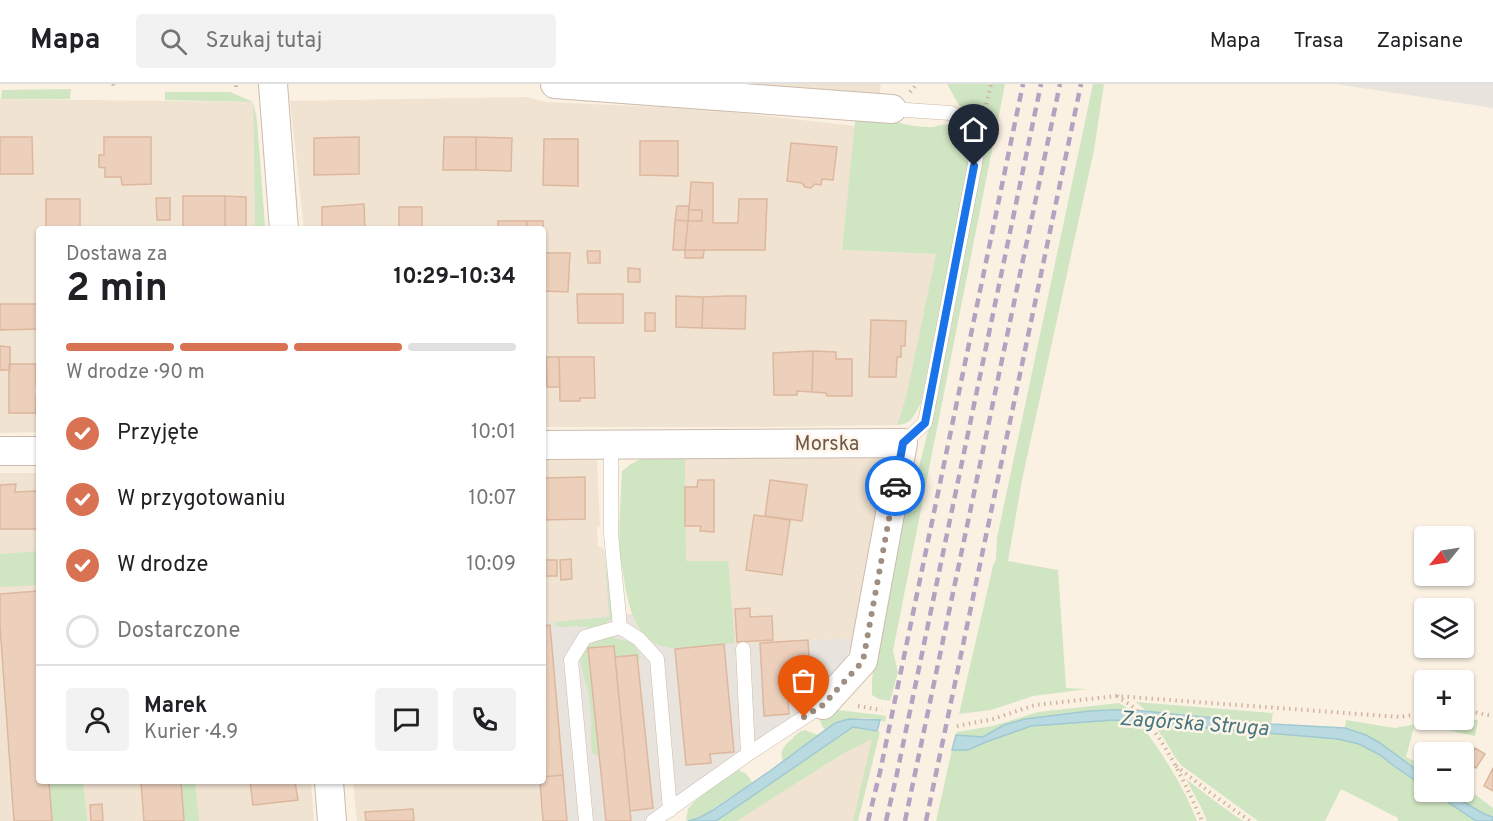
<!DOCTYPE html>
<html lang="pl">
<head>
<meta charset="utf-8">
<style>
	:root { --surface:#fff; --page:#f2f2f2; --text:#202124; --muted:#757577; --line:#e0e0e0; --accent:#d97252 }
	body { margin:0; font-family:Overpass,sans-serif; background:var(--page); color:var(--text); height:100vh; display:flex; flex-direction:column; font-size:22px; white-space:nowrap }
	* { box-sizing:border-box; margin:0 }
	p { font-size:20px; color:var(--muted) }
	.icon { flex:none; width:33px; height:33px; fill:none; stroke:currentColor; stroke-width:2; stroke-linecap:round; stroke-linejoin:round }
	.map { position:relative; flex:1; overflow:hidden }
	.panel { position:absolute; left:36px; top:142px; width:510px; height:558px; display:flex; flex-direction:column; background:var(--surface); border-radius:6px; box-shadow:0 2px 4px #0004 }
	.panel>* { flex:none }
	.needle { width:39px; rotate:240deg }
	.buttons { position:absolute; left:1414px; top:442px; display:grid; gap:12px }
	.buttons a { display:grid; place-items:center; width:60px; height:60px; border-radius:6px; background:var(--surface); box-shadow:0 2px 4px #0004; font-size:30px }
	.pin { position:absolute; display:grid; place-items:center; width:51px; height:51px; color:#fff; margin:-62px -26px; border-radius:50% 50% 50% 0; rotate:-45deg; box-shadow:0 0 6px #0007 }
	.pin .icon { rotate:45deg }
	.courier { position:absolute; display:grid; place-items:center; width:60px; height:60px; margin:-30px; border:4px solid #1a73e8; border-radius:50%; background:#fff; color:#222; box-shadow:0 2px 8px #0007 }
	.summary em { font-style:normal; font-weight:700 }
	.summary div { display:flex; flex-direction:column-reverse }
	.summary { display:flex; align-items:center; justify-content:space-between; height:102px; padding:0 30px }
	h1 { font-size:39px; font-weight:700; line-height:45px }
	.bar { display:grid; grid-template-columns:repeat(4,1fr); gap:9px 6px; align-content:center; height:72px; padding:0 30px }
	.bar i { height:8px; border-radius:4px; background:var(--line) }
	.bar .active { background:var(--accent) }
	.bar p { grid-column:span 4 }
	.line { display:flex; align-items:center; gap:15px; padding:0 30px; border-top:2px solid var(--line) }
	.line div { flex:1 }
	.round { display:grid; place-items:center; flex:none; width:63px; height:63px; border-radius:6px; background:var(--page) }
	ol { padding:0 30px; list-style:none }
	li { display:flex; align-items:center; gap:18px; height:66px }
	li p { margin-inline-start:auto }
	li .icon { padding:6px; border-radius:50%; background:var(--accent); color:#fff; stroke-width:4 }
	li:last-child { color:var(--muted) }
	li i { width:33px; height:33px; border:3px solid var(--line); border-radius:50% }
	header { display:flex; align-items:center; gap:36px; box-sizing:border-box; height:84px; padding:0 30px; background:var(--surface); border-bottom:2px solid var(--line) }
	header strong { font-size:28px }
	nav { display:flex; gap:33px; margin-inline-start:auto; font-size:21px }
	.search { width:420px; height:54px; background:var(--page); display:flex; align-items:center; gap:15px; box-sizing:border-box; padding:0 21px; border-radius:6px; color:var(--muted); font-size:22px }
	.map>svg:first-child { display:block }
	.residential { fill:#f0e3d1 }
	.industrial { fill:#e9e3dd }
	.green { fill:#d0e5c2 }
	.water { fill:#b9dae1; stroke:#a0c9d2; stroke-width:1.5 }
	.building { fill:#ecd0bc; stroke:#ddb79e; stroke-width:1.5 }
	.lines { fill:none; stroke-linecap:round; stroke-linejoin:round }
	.service-casing { stroke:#ccbbad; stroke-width:15 }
	.minor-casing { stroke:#ccbbad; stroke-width:30 }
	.path { stroke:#d1b4a0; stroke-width:4; stroke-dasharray:1.5 4.5; stroke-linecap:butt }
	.service { stroke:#fff; stroke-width:14 }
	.minor { stroke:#fff; stroke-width:28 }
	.rail { stroke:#b3a3c1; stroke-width:4.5; stroke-dasharray:9 6; stroke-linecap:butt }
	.done { stroke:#a08e80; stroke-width:6; stroke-dasharray:0 10.8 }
	.route { stroke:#1a73e8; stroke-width:8 }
	.labels { text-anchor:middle; stroke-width:5; stroke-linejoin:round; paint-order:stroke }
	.street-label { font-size:20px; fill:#6f584b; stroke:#fdf5e8 }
	.water-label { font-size:21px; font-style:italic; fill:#477680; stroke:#fdf5e8 }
</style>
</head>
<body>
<header>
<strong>Mapa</strong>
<div class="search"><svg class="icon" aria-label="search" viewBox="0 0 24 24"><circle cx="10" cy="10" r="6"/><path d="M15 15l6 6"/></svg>Szukaj tutaj</div>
<nav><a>Mapa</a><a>Trasa</a><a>Zapisane</a></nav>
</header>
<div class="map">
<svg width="1493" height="737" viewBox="0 0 1493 737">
	<rect width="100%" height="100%" fill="#faf1e2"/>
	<path class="residential" d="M678 0H881L878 19Z
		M526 13 546 18 703 25 855 42 842 166 936 170 906 313 897 341 757 343H543V146L304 145 290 17Z
		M0 15 253 18 255 145 39 146V348L0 349Z
		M886 372 856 554 760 559 735 562 686 477 685 373Z
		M543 376H597L600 442 597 444 598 462 604 465 609 533 543 539Z
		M0 389H39V698H311L314 737H0Z
		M873 654 853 737H737L844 669Z
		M353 698H538L542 737H357Z"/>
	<path class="industrial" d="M1336 0H1493V24L1474 21Z
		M632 530 636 540 675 565 735 559V562L760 559 856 554 816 632 679 726 666 737H542L538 698H543V539Z"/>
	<path class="green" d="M947 0H1005L893 567 898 588 890 617 879 615 872 611V597L875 563 909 402 915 399 929 343 983 54 964 30Z
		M1093 0H1104L1094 66 1022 396 1008 477 1058 486 1066 604 1087 605 1033 612 991 626 959 630 993 482 996 475 997 454Z
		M71 5 70 15H1L2 6Z
		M165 8H230L253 18 257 36 265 142 255 143 253 18 165 16Z
		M886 36C900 39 913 43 928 43 933 44 936 42 941 41 959 39 972 50 971 68L921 319C913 332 913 340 897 341L906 313 936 170 842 166 855 37Z
		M644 373H685L686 477H728L735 559C717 561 682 567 666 563 637 557 630 527 625 502 624 492 621 481 620 470 618 443 621 415 622 387L631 380Z
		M604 465 613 534C601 544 591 544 576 542 569 542 563 544 556 542L554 538 609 533Z
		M39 467V501L0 503V470Z
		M611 553 624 557 630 555 634 559 641 573 638 576 637 571 615 573 613 562 588 565 599 671H595L592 668 591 662V634L588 607 580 578 585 563 604 554Z
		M1136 618 1273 629 1271 640 1147 628Z
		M1119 619 1131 626 1090 627 1025 635 1004 641 983 653 956 651 957 648 993 642 1038 628Z
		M837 626 880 631 886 632 885 638C865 630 842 635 825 646L822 642 820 637 824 631Z
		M1464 635 1478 636 1475 652 1415 639 1406 673 1425 682V692C1398 671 1377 655 1345 644L1346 636 1395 644 1437 636Z
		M1114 636 1139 638C1162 669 1183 701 1197 737H936L952 666H968L986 658 1031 642Z
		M1152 639 1338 655 1359 660 1380 671 1394 682 1425 703V708H1433L1476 737H1398V734L1341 705 1325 737H1258L1181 681 1175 673 1165 656Z
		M853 643 880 648 858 737H853L872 655 844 669 737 737H716Z
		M805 646 818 651 783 677C779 667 784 662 792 655 796 650 798 648 805 646Z
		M738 686C746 689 749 691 752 699L699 734 686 737 688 725 693 719 711 704Z
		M1186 695 1220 721 1243 737H1207L1201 723Z
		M49 698H83L87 737H52Z
		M181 698H195L199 737H184Z
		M1464 702 1493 724V733L1484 730 1447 708H1464Z"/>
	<path class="water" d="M1111 626H1134L1271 640 1345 644 1366 651 1380 659 1425 692V703L1394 682 1380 671 1359 660 1338 655 1114 636 1031 642 986 658 968 666H952L956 651 983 653 1004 641 1025 635 1090 627Z
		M849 635 880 636 877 647 853 643 716 737H688L699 734 713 726 770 687 835 639Z
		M1433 708H1447L1484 730 1493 733V737H1476Z"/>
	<path class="building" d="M0 53H32L33 90H0Z
		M104 53H151V100L122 101 121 93H105V84L99 83V71H104Z
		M359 53V90L314 91V54Z
		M444 53H476V86H443Z
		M476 53 512 54 511 87 476 86Z
		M544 55H578V102L543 101Z
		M640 57H678V92L640 91Z
		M791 59 837 63 833 96 822 95 821 101 815 100 811 104 805 103 802 99 787 97Z
		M691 98 713 99V139H738L739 115H767L765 166H685L688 137H702V126H689Z
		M183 112H225V145L183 146Z
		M225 112 246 113V145H225Z
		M156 114H170V136H157Z
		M46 115H80V146H46Z
		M364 120 365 146H322V123Z
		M677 122H689L688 137 675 136Z
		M399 123H422V146H399Z
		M689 126H702V137H688Z
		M675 136 688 137 685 166H673Z
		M498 137H527V146H498Z
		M527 137H543V146H527Z
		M685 166H704L703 174H685Z
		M587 167H600V179H588Z
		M543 169H570L568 208 543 207Z
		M628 184 640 185V198H628Z
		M577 210H623V239H578Z
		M676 212 703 213 702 244 676 243Z
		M727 212H746L745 245 702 244 703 213Z
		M0 220H39V245L0 246Z
		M645 229H655V247H645Z
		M871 236 906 237 905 262H901V273H897L896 293H869Z
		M0 262 10 263V286H0Z
		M813 267 812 308 797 307V311H774L773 269Z
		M813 267 836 268V275H852V312H827L826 309 812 308Z
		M546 273H559L560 303H547Z
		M559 273H594L595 314H580V317H560Z
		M9 280H36V301H39V313H36V329H9Z
		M585 393V435L543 436V394Z
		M698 396H714V448L700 447 701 442H685V403H697Z
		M770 396 807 401 802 437 765 432Z
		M16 400 15 408 37 407V445H0V401Z
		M754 431 790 436 782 491 746 486Z
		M571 475 572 495 561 496 560 476Z
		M545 476H557V492H545Z
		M38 507 39 698H49L52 737H14L0 542V510Z
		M750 524V533L772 532 773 556 737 558 735 525Z
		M550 541 563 691 543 693V542Z
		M808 556 811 615 788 616 789 630 764 632 760 559Z
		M724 560 734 668 710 670 711 679 686 681 675 565Z
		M614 562 630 727 631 737H606L588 564Z
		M637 571 653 724 630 727 615 573Z
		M1475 664 1485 670 1476 684 1466 678Z
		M1493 684V707L1484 702Z
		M563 691 567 737H543L540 698H543V693Z
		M141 698H181L184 737H144Z
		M250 698H295L298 716 253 721Z
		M102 720 103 737H91L90 721Z
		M413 725 414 737H366L365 728Z"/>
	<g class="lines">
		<g class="service-casing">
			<path id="service" d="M892 25 950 29 969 37 979 59 925 339 903 359
				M620 543 639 555 657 575 670 726
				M743 565 748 670
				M586 737 571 576 585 553 620 543 611 450V360
				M653 737 748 670 823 621"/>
		</g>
		<g class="minor-casing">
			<path id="minor" d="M273 0 284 146
				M555 0 892 25
				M543 361 903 359 863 577 823 621
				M0 367H39
				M329 698 332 737"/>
		</g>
		<path class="path" d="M113 0 114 2
			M236 3V0
			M910 8 917 0
			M985 26 991 0
			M1117 612C1123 617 1131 620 1136 626 1163 651 1187 703 1202 737
			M858 622 882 626
			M1464 626 1493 632
			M957 642 993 635 1035 621 1116 612 1400 633 1425 629
			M1176 682 1212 710 1250 737"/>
		<use href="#service" class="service"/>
		<use href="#minor" class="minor"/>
		<path class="rail" d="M868 737 880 688 1023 0
			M886 737 896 694 1041 0
			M905 737 1060 0
			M926 737 1081 0"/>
	</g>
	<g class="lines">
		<path class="done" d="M804 633 823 621 863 577 895 402"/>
		<path class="route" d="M895 402 903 359 925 339 974 82"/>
	</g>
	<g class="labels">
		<g class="street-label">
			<text x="827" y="366">Morska</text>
		</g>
		<g class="water-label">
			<text transform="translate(1194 639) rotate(4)" y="7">Zagórska Struga</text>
		</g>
	</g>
</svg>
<div class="buttons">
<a><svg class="needle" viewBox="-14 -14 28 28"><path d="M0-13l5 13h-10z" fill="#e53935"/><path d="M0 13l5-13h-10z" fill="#757577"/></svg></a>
<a><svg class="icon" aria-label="layers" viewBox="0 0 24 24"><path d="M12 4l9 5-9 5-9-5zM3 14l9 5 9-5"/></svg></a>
<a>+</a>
<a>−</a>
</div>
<div class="pin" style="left:804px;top:633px;background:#ea580c"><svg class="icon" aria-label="bag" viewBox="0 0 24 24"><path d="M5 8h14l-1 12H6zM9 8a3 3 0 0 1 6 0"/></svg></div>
<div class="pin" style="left:974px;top:82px;background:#1f2937"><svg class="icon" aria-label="home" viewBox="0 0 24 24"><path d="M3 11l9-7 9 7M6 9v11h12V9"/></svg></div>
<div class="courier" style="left:895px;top:402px"><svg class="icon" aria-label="car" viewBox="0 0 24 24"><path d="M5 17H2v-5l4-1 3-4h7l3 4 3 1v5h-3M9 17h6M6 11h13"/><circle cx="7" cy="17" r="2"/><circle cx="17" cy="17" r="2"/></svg></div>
<section class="panel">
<div class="summary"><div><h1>2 min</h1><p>Dostawa za</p></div><em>10:29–10:34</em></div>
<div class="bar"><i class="active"></i><i class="active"></i><i class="active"></i><i></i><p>W drodze · 90 m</p></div>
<ol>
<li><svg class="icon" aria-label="check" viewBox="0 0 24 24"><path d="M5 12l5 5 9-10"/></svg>Przyjęte<p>10:01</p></li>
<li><svg class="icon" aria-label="check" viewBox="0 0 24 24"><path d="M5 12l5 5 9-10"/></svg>W przygotowaniu<p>10:07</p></li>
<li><svg class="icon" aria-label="check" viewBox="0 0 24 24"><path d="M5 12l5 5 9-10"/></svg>W drodze<p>10:09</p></li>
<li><i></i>Dostarczone</li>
</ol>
<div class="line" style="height:108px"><a class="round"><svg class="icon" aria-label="person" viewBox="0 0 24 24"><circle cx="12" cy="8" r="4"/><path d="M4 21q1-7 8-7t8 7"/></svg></a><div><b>Marek</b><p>Kurier · 4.9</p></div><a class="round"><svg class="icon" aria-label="chat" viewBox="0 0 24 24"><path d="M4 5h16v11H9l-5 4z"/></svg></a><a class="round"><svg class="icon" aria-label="phone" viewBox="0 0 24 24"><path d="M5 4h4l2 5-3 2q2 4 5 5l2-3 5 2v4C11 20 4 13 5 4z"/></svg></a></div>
</section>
</div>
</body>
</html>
